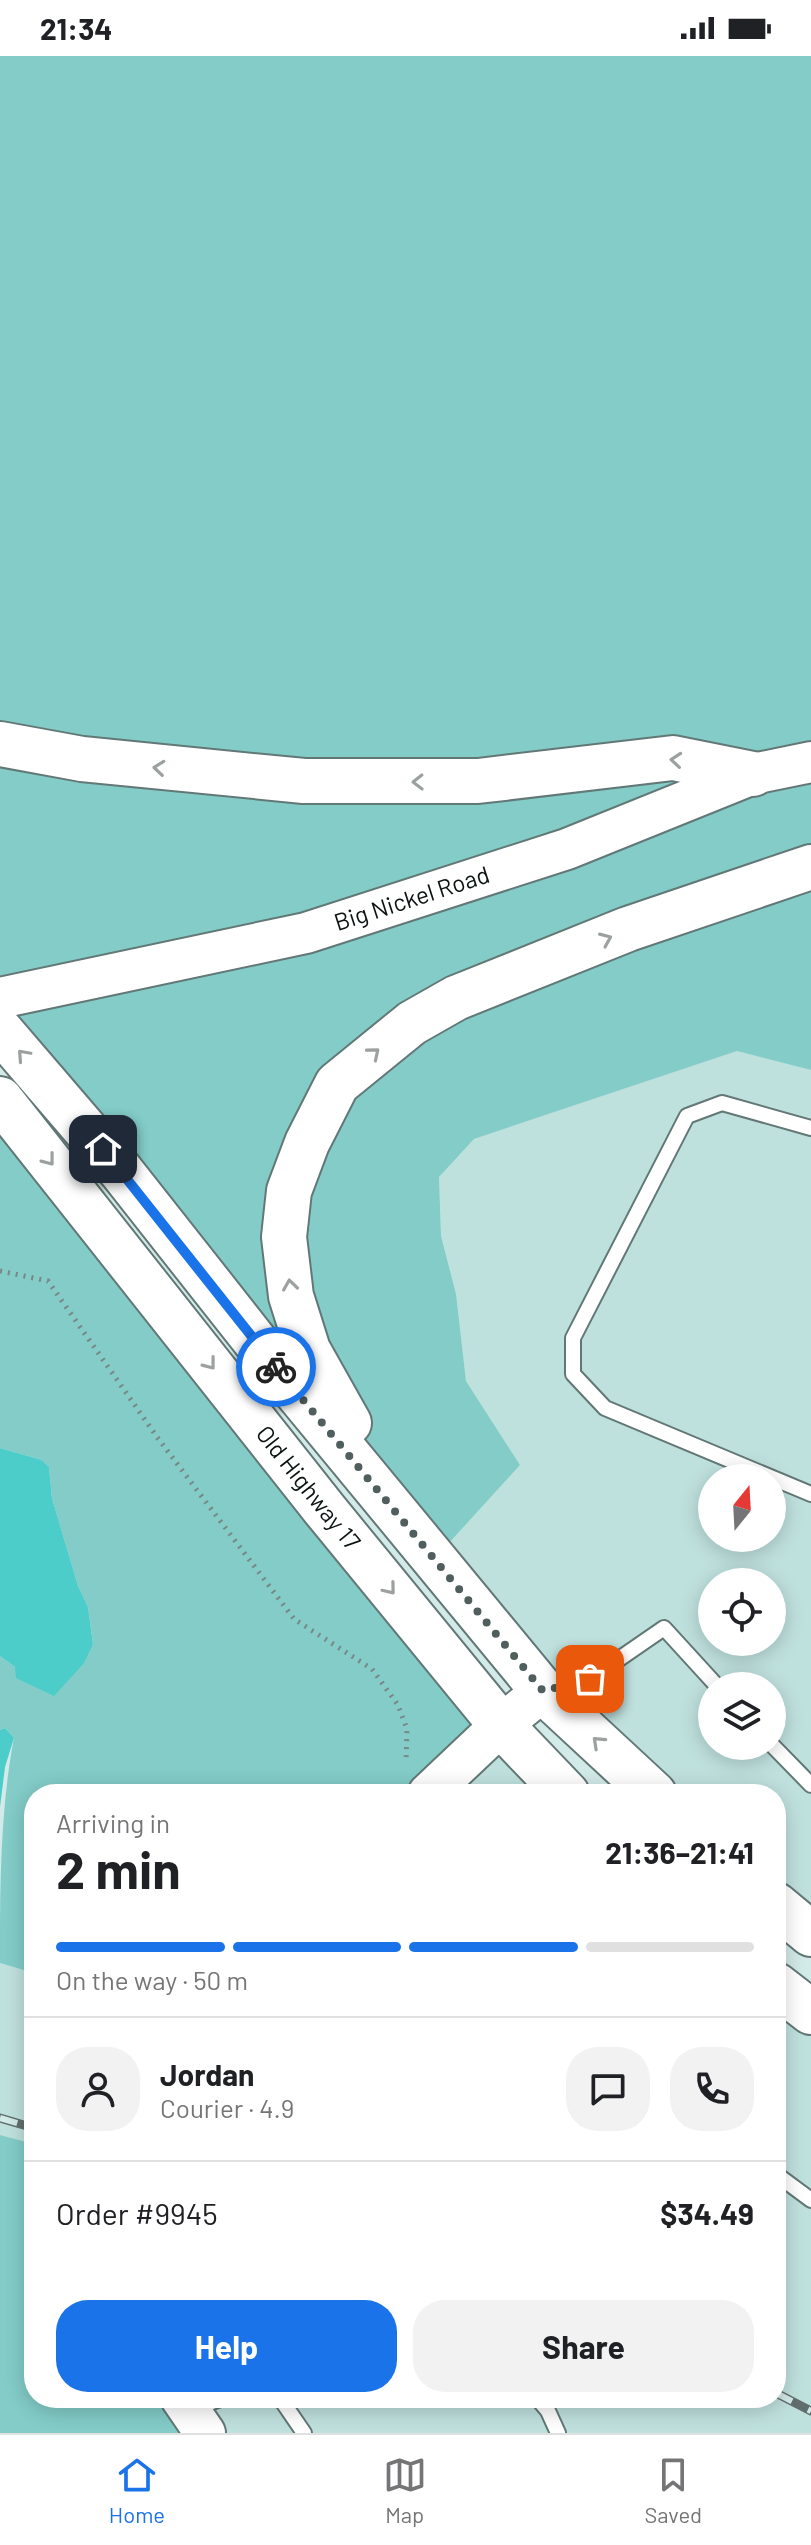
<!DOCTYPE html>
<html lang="en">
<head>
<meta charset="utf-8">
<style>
	:root { --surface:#fff; --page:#f2f2f2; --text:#202124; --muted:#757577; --line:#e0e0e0; --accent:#1a73e8 }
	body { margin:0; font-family:Barlow,sans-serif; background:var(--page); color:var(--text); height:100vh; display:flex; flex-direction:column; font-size:30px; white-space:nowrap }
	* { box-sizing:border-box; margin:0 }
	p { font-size:26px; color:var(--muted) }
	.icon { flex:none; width:44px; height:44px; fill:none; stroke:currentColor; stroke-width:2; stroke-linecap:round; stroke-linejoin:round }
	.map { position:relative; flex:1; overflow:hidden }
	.panel { position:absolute; left:24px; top:1728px; width:762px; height:624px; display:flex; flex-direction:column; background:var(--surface); border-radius:32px; box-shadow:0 4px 20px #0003 }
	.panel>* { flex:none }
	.needle { width:52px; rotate:18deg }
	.fabs { position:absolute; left:698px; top:1408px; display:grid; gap:16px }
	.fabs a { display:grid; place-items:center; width:88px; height:88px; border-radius:50%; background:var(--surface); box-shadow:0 4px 20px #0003; font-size:40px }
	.pin { position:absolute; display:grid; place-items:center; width:68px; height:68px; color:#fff; margin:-34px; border-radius:16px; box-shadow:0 4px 12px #0006 }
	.courier { position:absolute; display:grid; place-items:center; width:80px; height:80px; margin:-40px; border:6px solid #1a73e8; border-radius:50%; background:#fff; color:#222; box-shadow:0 2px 10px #0007 }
	.overview em { font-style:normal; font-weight:700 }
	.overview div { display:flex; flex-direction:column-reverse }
	.overview { display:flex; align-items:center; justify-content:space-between; height:136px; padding:0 32px }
	h1 { font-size:52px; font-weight:700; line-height:60px }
	.bar { display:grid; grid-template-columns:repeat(4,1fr); gap:12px 8px; align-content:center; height:96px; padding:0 32px }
	.bar i { height:10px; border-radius:6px; background:var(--line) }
	.bar .selected { background:var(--accent) }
	.bar p { grid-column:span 4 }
	.line { display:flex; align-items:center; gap:20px; padding:0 32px; border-top:2px solid var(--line) }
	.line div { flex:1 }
	.round { display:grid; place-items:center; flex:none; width:84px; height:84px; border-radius:32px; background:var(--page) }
	.primary-button { display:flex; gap:16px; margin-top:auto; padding:16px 32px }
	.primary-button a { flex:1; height:92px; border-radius:32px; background:var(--accent); color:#fff; font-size:32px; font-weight:700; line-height:92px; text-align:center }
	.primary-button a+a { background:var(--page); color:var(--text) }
	.status { display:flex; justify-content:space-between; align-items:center; height:56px; padding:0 40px; background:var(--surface); direction:ltr }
	.status svg { height:22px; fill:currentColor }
	.tabs { display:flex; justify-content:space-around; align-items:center; height:112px; border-top:2px solid var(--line); background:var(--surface); font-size:22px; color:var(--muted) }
	.tabs a { display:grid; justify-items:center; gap:4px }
	.tabs .selected { color:var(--accent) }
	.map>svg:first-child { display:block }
	.built { fill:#bfe1de; fill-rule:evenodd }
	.green { fill:#83ccc8 }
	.water { fill:#4ccdc9 }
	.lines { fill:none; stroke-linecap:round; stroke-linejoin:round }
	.lane-casing { stroke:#627876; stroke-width:18 }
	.secondary-casing { stroke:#627876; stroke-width:44 }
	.primary-casing { stroke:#627876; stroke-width:48 }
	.path { stroke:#778887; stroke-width:5; stroke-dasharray:2 6; stroke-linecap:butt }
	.lane { stroke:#fff; stroke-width:14 }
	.secondary { stroke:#fff; stroke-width:40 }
	.primary { stroke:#fff; stroke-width:44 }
	.rail-casing { stroke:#606f6e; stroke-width:9 }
	.rail { stroke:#d2eae8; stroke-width:6; stroke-dasharray:18; stroke-linecap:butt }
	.oneway { stroke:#9da0a0 }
	.done { stroke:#505e5d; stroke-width:8; stroke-dasharray:0 14.4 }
	.route { stroke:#1a73e8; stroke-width:10 }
	.labels { text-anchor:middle; stroke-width:8; stroke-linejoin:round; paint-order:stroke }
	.street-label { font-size:24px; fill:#0a1212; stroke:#d2eae8 }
</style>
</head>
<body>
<div class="status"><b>21:34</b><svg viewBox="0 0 49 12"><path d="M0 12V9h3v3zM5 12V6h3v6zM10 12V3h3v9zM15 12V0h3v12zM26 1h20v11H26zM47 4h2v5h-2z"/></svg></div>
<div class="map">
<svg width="811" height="2377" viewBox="0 0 811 2377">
	<rect width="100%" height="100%" fill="#d2eae8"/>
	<path class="built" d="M737 995 811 1014V1874L776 1845V1738H657L438 1499 520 1409 466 1325 456 1238 441 1180 439 1121 474 1083ZM712 1422H772V1482H712ZM712 1526H772V1586H712ZM712 1630H772V1690H712Z
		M501 1672 563 1738H432Z
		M0 1907 34 1917V2088L0 2079Z
		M776 1934 811 1960V2377H208L184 2342H776Z"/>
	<path class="green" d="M0 0H811V1014L737 995 474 1083 439 1121 441 1180 456 1238 466 1325 520 1409 438 1499 0 969Z
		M0 1048 501 1672 432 1738H34V1917L0 1907C0 1833 0 1754 14 1682L5 1672 0 1674V1600L15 1611 93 1588 88 1551 78 1530 52 1442 49 1411 42 1404 0 1392Z
		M0 2079 34 2088V2342H184L208 2377H0Z"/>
	<path class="water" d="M0 1392 42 1404 49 1411 52 1442 78 1530 88 1551 93 1588 84 1607 54 1640 16 1622 15 1611 0 1600Z
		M5 1672 14 1682 5 1711 0 1751V1674Z"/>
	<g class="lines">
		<g class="lane-casing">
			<path id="lane" d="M811 1072 722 1047 687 1060 573 1282V1318L605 1352 811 1438
				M552 1633 590 1623 664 1572 717 1630
				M772 1689 811 1729
				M776 2118 811 2144
				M280 2342 304 2377
				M537 2342 548 2355 558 2377
				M193 2353 223 2342"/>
		</g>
		<g class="secondary-casing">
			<g id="secondary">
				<path id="s1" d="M0 942 306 877 567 793 753 718 811 706"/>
				<path d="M428 1738 501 1669 543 1635"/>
				<path d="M181 2342 205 2377"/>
			</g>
		</g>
		<g class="primary-casing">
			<g id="primary">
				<path d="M0 688 82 703 304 725H478L673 702 753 718"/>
				<path d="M0 974 121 1115 270 1304 543 1635 654 1738"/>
				<path id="s2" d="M0 1043 325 1454 501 1669 567 1738"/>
				<path d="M349 1367 308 1294 291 1240 284 1181 289 1135 307 1087 337 1028 412 967 456 942 628 873 811 811"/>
				<path d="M776 1849 811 1878"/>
				<path d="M776 1929 811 1956"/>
			</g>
		</g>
		<path class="path" d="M0 1215 48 1225 157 1381 294 1563 372 1613 398 1649 407 1673 406 1706"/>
		<use href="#lane" class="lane"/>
		<use href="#secondary" class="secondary"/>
		<use href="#primary" class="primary"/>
		<g class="rail-casing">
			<path id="rail" d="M0 2062 34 2072
				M776 2337 811 2355"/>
		</g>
		<use href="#rail" class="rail"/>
	</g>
	<defs><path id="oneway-chevron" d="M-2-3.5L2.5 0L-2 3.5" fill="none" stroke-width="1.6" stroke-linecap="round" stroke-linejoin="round" transform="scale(2)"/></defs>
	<g class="oneway">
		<use href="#oneway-chevron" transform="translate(676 704) rotate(-175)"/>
		<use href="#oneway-chevron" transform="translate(159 712) rotate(-174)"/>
		<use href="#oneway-chevron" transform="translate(418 726) rotate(179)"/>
		<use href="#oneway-chevron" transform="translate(606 883) rotate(-23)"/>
		<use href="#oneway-chevron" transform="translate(374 997) rotate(-40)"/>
		<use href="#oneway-chevron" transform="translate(23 999) rotate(-132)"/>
		<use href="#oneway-chevron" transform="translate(49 1104) rotate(52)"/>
		<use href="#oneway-chevron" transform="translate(290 1229) rotate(-98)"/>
		<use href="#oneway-chevron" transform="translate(210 1308) rotate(52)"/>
		<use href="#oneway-chevron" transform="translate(390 1533) rotate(51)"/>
		<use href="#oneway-chevron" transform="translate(598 1686) rotate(-137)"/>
	</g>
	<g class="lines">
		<path class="done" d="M276 1311 543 1635 590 1623"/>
		<path class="route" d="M103 1093 276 1311"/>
	</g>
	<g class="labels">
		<g class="street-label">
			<text dy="8" stroke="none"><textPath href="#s1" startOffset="424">Big Nickel Road</textPath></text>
			<text dy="8" stroke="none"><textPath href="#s2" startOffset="496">Old Highway 17</textPath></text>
		</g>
	</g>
</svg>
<div class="fabs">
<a><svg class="needle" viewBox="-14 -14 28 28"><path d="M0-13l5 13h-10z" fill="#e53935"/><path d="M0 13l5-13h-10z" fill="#757577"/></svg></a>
<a><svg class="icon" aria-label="locate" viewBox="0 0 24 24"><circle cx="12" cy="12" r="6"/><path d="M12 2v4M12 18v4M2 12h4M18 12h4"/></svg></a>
<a><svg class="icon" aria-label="layers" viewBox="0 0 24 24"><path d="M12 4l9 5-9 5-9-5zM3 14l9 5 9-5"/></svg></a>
</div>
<div class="pin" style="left:590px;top:1623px;background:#ea580c"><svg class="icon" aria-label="bag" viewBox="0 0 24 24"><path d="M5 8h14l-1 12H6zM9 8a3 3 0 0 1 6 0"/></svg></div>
<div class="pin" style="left:103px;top:1093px;background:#1f2937"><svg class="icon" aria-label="home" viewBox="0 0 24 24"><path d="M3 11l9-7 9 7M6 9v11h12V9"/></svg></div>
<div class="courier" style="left:276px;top:1311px"><svg class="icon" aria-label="bike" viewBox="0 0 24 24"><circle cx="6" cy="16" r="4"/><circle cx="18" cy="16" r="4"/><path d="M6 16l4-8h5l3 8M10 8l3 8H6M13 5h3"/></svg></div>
<section class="panel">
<div class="overview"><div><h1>2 min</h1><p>Arriving in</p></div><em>21:36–21:41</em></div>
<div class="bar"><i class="selected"></i><i class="selected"></i><i class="selected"></i><i></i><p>On the way · 50 m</p></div>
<div class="line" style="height:144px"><a class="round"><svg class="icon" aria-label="person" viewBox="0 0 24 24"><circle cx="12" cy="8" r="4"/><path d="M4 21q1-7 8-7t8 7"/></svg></a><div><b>Jordan</b><p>Courier · 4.9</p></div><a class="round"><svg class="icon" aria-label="chat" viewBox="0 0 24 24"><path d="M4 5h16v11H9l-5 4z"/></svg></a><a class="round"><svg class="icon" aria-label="phone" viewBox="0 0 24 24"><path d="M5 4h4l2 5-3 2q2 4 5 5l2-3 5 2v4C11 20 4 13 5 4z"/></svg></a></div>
<div class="line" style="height:104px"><div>Order #9945</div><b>$34.49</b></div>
<div class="primary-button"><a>Help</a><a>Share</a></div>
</section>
</div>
<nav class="tabs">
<a class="selected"><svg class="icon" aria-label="home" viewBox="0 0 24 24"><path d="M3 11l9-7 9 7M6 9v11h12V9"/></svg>Home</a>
<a><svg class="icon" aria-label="map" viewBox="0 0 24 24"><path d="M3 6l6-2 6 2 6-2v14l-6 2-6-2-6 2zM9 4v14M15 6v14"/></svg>Map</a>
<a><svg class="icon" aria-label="saved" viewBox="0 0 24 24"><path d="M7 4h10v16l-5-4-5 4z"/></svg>Saved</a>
</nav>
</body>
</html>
